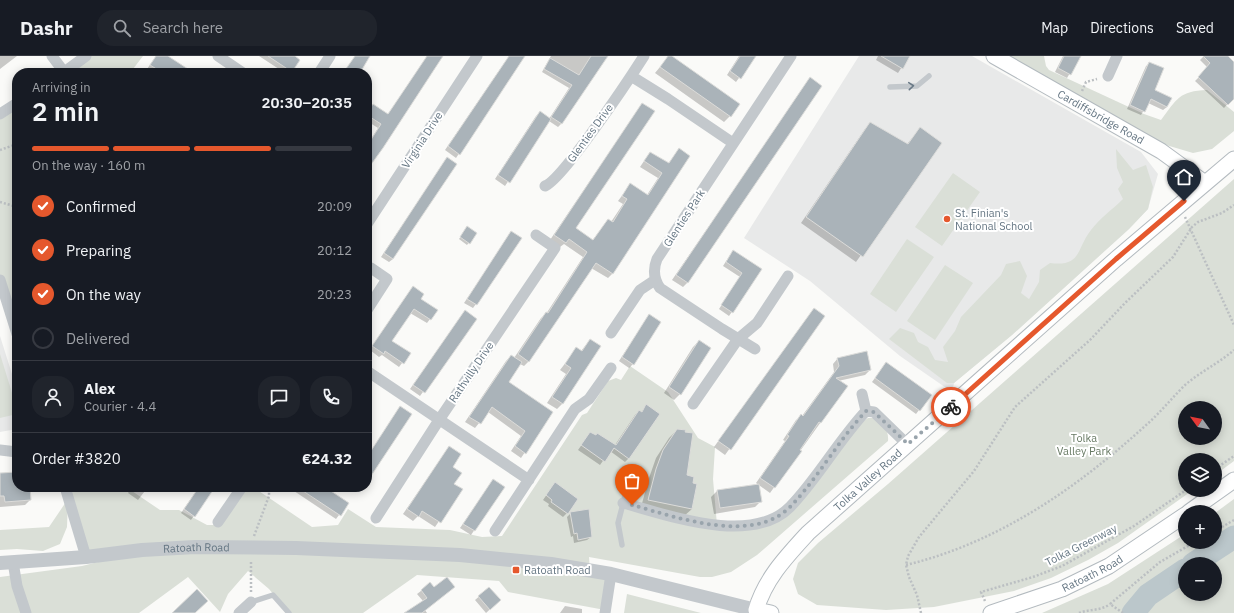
<!DOCTYPE html>
<html lang="en">
<head>
<meta charset="utf-8">
<style>
	:root { --surface:#171b24; --page:#20242c; --text:#f1f3f6; --muted:#9ea1a6; --line:#363941; --accent:#e5582d }
	body { margin:0; font-family:"IBM Plex Sans",sans-serif; background:var(--page); color:var(--text); height:100vh; display:flex; flex-direction:column; font-size:15px; white-space:nowrap }
	* { box-sizing:border-box; margin:0 }
	p { font-size:13px; color:var(--muted) }
	.icon { flex:none; width:22px; height:22px; fill:none; stroke:currentColor; stroke-width:2; stroke-linecap:round; stroke-linejoin:round }
	.map { position:relative; flex:1; overflow:hidden }
	.drawer { position:absolute; left:12px; top:12px; width:360px; height:424px; display:flex; flex-direction:column; background:var(--surface); border-radius:16px; box-shadow:0 2px 10px #0003 }
	.drawer>* { flex:none }
	.needle { width:26px; rotate:303deg }
	.fabs { position:absolute; left:1178px; top:345px; display:grid; gap:8px }
	.fabs a { display:grid; place-items:center; width:44px; height:44px; border-radius:50%; background:var(--surface); box-shadow:0 2px 10px #0003; font-size:20px }
	.pin { position:absolute; display:grid; place-items:center; width:34px; height:34px; color:#fff; margin:-41px -17px; border-radius:50% 50% 50% 0; rotate:-45deg; box-shadow:0 0 4px #0007 }
	.pin .icon { rotate:45deg }
	.courier { position:absolute; display:grid; place-items:center; width:40px; height:40px; margin:-20px; border:3px solid #e5582d; border-radius:50%; background:#fff; color:#222; box-shadow:0 1px 5px #0007 }
	.summary em { font-style:normal; font-weight:600 }
	.summary div { display:flex; flex-direction:column-reverse }
	.summary { display:flex; align-items:center; justify-content:space-between; height:68px; padding:0 20px }
	h1 { font-size:26px; font-weight:600; line-height:30px }
	.bar { display:grid; grid-template-columns:repeat(4,1fr); gap:6px 4px; align-content:center; height:48px; padding:0 20px }
	.bar i { height:5px; border-radius:3px; background:var(--line) }
	.bar .active { background:var(--accent) }
	.bar p { grid-column:span 4 }
	.line { display:flex; align-items:center; gap:10px; padding:0 20px; border-top:1px solid var(--line) }
	.line div { flex:1 }
	.round { display:grid; place-items:center; flex:none; width:42px; height:42px; border-radius:16px; background:var(--page) }
	ol { padding:0 20px; list-style:none }
	li { display:flex; align-items:center; gap:12px; height:44px }
	li p { margin-inline-start:auto }
	li .icon { padding:4px; border-radius:50%; background:var(--accent); color:#fff; stroke-width:4 }
	li:last-child { color:var(--muted) }
	li i { width:22px; height:22px; border:2px solid var(--line); border-radius:50% }
	header { display:flex; align-items:center; gap:24px; box-sizing:border-box; height:56px; padding:0 20px; background:var(--surface); border-bottom:1px solid var(--line) }
	header strong { font-size:19px }
	nav { display:flex; gap:22px; margin-inline-start:auto; font-size:14px }
	.search { width:280px; height:36px; background:var(--page); display:flex; align-items:center; gap:10px; box-sizing:border-box; padding:0 14px; border-radius:16px; color:var(--muted); font-size:15px }
	.map>svg:first-child { display:block }
	.built { fill:#e8e9e9 }
	.green { fill:#dadfd7; fill-rule:evenodd }
	.shadow { fill:#0003 }
	.lines { fill:none; stroke-linecap:round; stroke-linejoin:round }
	.river { stroke:#bbc7cb; stroke-width:23 }
	.building { fill:#aab3b9; stroke:#dcdcda }
	.secondary-casing { stroke:#b3babf; stroke-width:17 }
	.path { stroke:#bbbfc2; stroke-width:2.5; stroke-dasharray:2 2; stroke-linecap:butt }
	.service { stroke:#c3c8cc; stroke-width:5.5 }
	.minor { stroke:#c3c8cc; stroke-width:11 }
	.tertiary { stroke:#c3c8cc; stroke-width:14 }
	.secondary { stroke:#fff; stroke-width:15 }
	.oneway { stroke:#6a7a87 }
	.done { stroke:#99a4ac; stroke-width:4; stroke-dasharray:0 7.2 }
	.route { stroke:#e5582d; stroke-width:5 }
	.poi-dot { fill:#e5582d; stroke:#fff; stroke-width:1.5 }
	.labels { text-anchor:middle; stroke-width:4; stroke-linejoin:round; paint-order:stroke }
	.street-label { font-size:11px; fill:#657683; stroke:#fff }
	.poi-label { font-size:11px; fill:#657683; stroke:#fff; text-anchor:start }
	.park-label { font-size:11px; fill:#687a64; stroke:#fff }
</style>
</head>
<body>
<header>
<strong>Dashr</strong>
<div class="search"><svg class="icon" aria-label="search" viewBox="0 0 24 24"><circle cx="10" cy="10" r="6"/><path d="M15 15l6 6"/></svg>Search here</div>
<nav><a>Map</a><a>Directions</a><a>Saved</a></nav>
</header>
<div class="map">
<svg width="1234" height="557" viewBox="0 0 1234 557">
	<rect width="100%" height="100%" fill="#fafaf8"/>
	<path class="built" d="M859 0H972L1141 96 1158 118 1148 153 1129 173 1012 279 954 327 952 336 900 300 810 225 744 182Z
		M0 280 17 334V373L0 376Z"/>
	<path class="green" d="M86 0H143L130 17H64Z
		M999 0H1044L1046 10 1049 14 1144 58 1161 64C1177 43 1179 35 1207 34L1234 56V75L1212 93 1193 97 1166 89 1131 69 1076 45Z
		M17 48V277L0 222V59Z
		M1116 93 1133 114 1146 109 1153 131 1148 153 1129 173 1012 279 954 327H947L889 283 900 272 914 277 918 286 928 291 935 304 948 306 943 291 955 275 961 261 1001 219 1006 208 1020 205 1027 220 1021 237 1029 243 1039 226 1040 214 1050 207C1082 211 1076 193 1091 174 1100 162 1113 153 1123 143L1118 133 1123 126 1117 112Z
		M953 117 980 136 942 190 915 171Z
		M1234 123V405L1215 419V404H1185V434H1193L1118 487 1088 504 1051 522 1014 535 934 551 886 554 817 549 798 538 793 523 798 507 818 487 888 428ZM1185 352H1215V382H1185Z
		M907 183 934 201 896 256 870 238Z
		M945 209 973 227 935 284 907 265Z
		M0 298 17 353V358L0 362Z
		M630 310 668 336 698 382 715 391 713 423 717 469 771 464 859 368 868 362H876C883 369 889 374 888 385L757 499 731 516 712 521H700L589 501 590 516 527 507 297 494 85 497 65 431H126L160 454H179L207 469H217L242 431H253L312 471 338 469 348 453 376 471 450 474 482 481 502 480 582 359 587 357 608 325 616 322 621 324Z
		M68 443 67 471 60 488 43 495 17 493 0 494V474L49 471Z
		M1234 443V557H1042L1108 528 1185 478V486H1215V457ZM1185 508H1215V538H1185Z
		M195 491 460 504 611 519 605 554 508 536 499 525 417 519 363 557H289L269 533 248 515 228 538 220 556 188 521 139 557H0V521L82 510 142 495Z
		M627 538 701 557H624Z"/>
	<path class="shadow" d="M0 0H17L0 13Z
		M156 0H167L193 17H154L147 13Z
		M259 0H293L292 15 285 17Z
		M427 0H443L367 114V90L378 72 367 65V56L373 49 388 59Z
		M509 0H524L456 102 445 94Z
		M551 0H606L561 68 558 71 549 65 505 130 495 123 536 60 540 57 549 63 569 32 542 16Z
		M669 0 730 60 724 66 655 17Z
		M739 0H755L736 26 727 19Z
		M878 0H909L898 17 876 4Z
		M1063 0H1080L1067 22 1055 16Z
		M1204 0H1227L1234 8V41L1224 52 1195 25 1208 12 1200 4Z
		M1150 7 1154 34 1167 51 1163 54 1148 47 1141 59 1127 53 1146 10Z
		M810 23 688 226 683 231 672 224Z
		M642 48 574 172 592 185 608 164 611 166 623 148 618 145 630 129 647 139 658 122 640 111 646 102 651 97 668 108 679 93 613 217 608 222 591 212 529 305 524 310 520 308 508 326 552 356 521 402 511 395 521 380 488 356 475 372 465 366 506 305 511 300 514 302 541 262 546 258 583 201 564 188 560 191 550 184Z
		M871 68 907 88 920 73 941 87 856 206 801 167 865 73Z
		M447 102 393 203 389 206 381 201Z
		M466 173 476 177 467 189 459 183Z
		M512 176 476 248 473 252 464 247Z
		M730 199 761 214 729 260 719 253 740 221 723 210Z
		M413 231 420 243 437 254 427 267 410 257 391 285 409 298 399 311 382 299 379 301 370 294Z
		M814 253 824 261 725 399 714 391Z
		M462 259 476 263 420 340 410 333Z
		M649 259 633 308 629 312 619 305Z
		M590 284 563 347 557 353 547 347 566 318 560 314 577 292 581 295Z
		M699 285 680 338 674 344 664 337 693 291Z
		M838 302 870 314 865 319 838 325 846 331 770 437 756 427 785 385 783 384 796 364 802 360 834 316 833 308Z
		M883 311 919 354 916 358 872 326Z
		M647 350 629 402 625 406 610 395 600 409 578 394 590 377 615 389 635 359 639 355 641 356Z
		M400 351 367 424V401Z
		M677 374 692 453 684 460 641 451 649 422 656 402 669 382Z
		M449 391 453 428 461 433 435 471 418 460 413 465 403 458Z
		M17 417V431H29L30 444 25 449 0 451V418Z
		M490 428 504 431 471 479 460 472Z
		M758 429 761 445 755 451 714 458 711 441 717 435Z
		M132 431H148L138 444 128 437Z
		M199 431H214L191 464 181 457Z
		M288 431H323L348 447 336 463Z
		M351 431H363L359 436Z
		M552 431 567 457 563 461 548 450 549 448 543 444Z
		M571 457 591 481 587 484 574 487 573 480 571 481 567 461Z
		M430 528 425 554 427 557H406L423 545 417 538Z
		M489 532 500 544 486 557 475 544Z
		M565 550 582 553V557H560Z"/>
	<g class="lines">
		<path class="river" d="M1193 508 1234 481
			M1133 557 1148 539 1185 514"/>
	</g>
	<path class="building" d="M156 0H168L194 17H163L150 9Z
		M268 0H295L300 4 292 16Z
		M355 0H370L360 17H343Z
		M427 0H443L383 92 367 114V90L381 68 367 59V56L373 48 388 58Z
		M509 0H525L460 99 448 90Z
		M591 0H608L562 68 551 61 572 29 544 13 550 2 579 19Z
		M668 0H672L740 48 731 61 660 11Z
		M740 0H756L741 23 730 15Z
		M881 0H910L903 13Z
		M1064 0H1081L1071 19 1058 12Z
		M1203 0H1228L1234 6V43L1228 49 1198 21 1210 7Z
		M1149 6 1164 12 1155 34 1172 42 1167 51 1151 43 1145 56 1130 49Z
		M810 21 822 30 688 227 676 219Z
		M642 47 655 55 576 172 593 184 608 163 613 166 627 143 622 140 630 127 648 139 662 117 644 105 650 96 669 107 679 92 690 100 613 218 596 207 529 306 518 298 546 256 548 257 587 196 569 183 566 187 554 179Z
		M540 55 551 63 510 127 498 119Z
		M870 66 908 88 920 71 942 87 863 201 806 161Z
		M447 101 457 108 393 203 384 197Z
		M467 170 477 177 470 188 460 181Z
		M511 175 522 182 477 249 467 243Z
		M733 194 762 213 733 257 721 249 742 217 726 206Z
		M413 230 424 238 421 243 438 254 431 264 414 253 392 285 411 297 404 308 385 295 384 298 372 290Z
		M814 252 825 260 731 394 718 385Z
		M465 254 477 263 425 337 413 329Z
		M649 258 661 266 634 309 622 301Z
		M590 283 601 290 563 348 552 341 571 312 565 308 576 291 582 295Z
		M699 284 711 292 681 339 669 331Z
		M867 295 871 314 836 322 848 330 821 367 819 366 800 394 802 395 775 432 760 422 789 380 787 379 801 358 803 360 839 310 837 302Z
		M511 299 522 306 509 326 553 356 526 398 515 390 525 375 492 351 481 368 469 361Z
		M886 306 932 339 920 355 875 322Z
		M646 348 660 358 629 403 614 392 605 406 581 389 590 376 596 379 597 377 616 389 639 354 642 356Z
		M400 350 412 358 367 426V401Z
		M677 373 686 374 685 376 693 377 687 419 694 421 693 427 697 428 692 453 648 444 656 413 663 394Z
		M449 390 461 398 453 411 462 417 454 428 463 433 441 467 422 455 419 461 407 453Z
		M17 416V431H30L31 444 5 446 4 440H0V417Z
		M493 423 505 431 475 475 463 468Z
		M555 426 578 443 568 458 551 446 552 444 546 439Z
		M759 428 762 446 720 452 717 434Z
		M199 431H215L195 461 184 453Z
		M297 431H325L349 447 341 460Z
		M589 453 592 481 578 484 577 477 574 478 570 456Z
		M447 521 455 531 422 557H404L427 542 421 534 430 526 434 531Z
		M489 531 501 544 490 554 478 540Z
		M197 533 208 545 195 557H172Z"/>
	<g class="lines">
		<g class="secondary-casing">
			<g id="secondary">
				<path id="s2" d="M994 0 1161 95 1205 127"/>
				<path d="M1189 456 1234 424"/>
				<path id="s3" d="M771 557 756 554C765 523 786 501 808 477L1116 203 1234 103"/>
				<path id="s4" d="M991 557 1062 533 1109 510 1185 459"/>
			</g>
		</g>
		<path class="path" d="M1082 35 1086 26 1097 23
			M0 94 17 88
			M0 146 17 151
			M1185 161 1234 269
			M1215 413 1234 400
			M1215 475 1234 464
			M254 480 269 440V431
			M906 509C997 487 1076 433 1145 370 1159 358 1171 343 1185 329 1200 316 1219 307 1234 294
			M251 536V505
			M985 545 981 536 1033 521 1062 510 1134 470 1186 434
			M921 557 917 539 909 521 906 509 908 500 919 481 974 415 1015 351 1090 284 1125 247 1173 201 1192 171 1198 166 1222 157 1234 149
			M1079 557C1089 553 1101 555 1110 548
			M1123 557 1110 548 1160 506 1195 486"/>
		<path class="service" d="M890 31 917 30 929 20
			M622 489 618 467 629 425
			M251 546 273 539 289 557"/>
		<path class="minor" d="M52 0 64 16
			M218 0 243 17
			M63 17 86 0
			M319 17 330 0
			M631 20 668 43 733 87
			M1108 20 1117 0
			M0 58 17 47
			M545 130C563 123 630 22 644 0
			M367 168 477 0
			M0 224 17 278
			M367 254 387 223 371 212
			M611 277 640 234 655 224
			M755 293 722 273 660 232C653 222 653 213 657 203L791 0
			M367 315 529 424
			M862 338 866 355
			M693 348 738 283 757 267 788 220
			M0 394 17 396
			M65 431 86 501
			M623 447C668 459 751 490 790 451 818 422 838 385 866 355L874 356 908 389
			M376 462 439 364 555 192 536 179
			M218 466 242 431
			M495 475 575 353 589 343 611 312
			M13 506 17 530 26 557
			M239 557 251 546
			M605 557 611 518"/>
		<path class="tertiary" id="s1" d="M0 507 86 501 142 494 195 491 296 492 460 499 551 508 611 518 756 554"/>
		<use href="#secondary" class="secondary"/>
	</g>
	<defs><path id="oneway-chevron" d="M-2-3.5L2.5 0L-2 3.5" fill="none" stroke-width="1.6" stroke-linecap="round" stroke-linejoin="round"/></defs>
	<use class="oneway" href="#oneway-chevron" transform="translate(911 30) rotate(-5)"/>
	<g class="lines">
		<path class="done" d="M632 449C676 461 752 489 790 451 818 422 838 385 866 355L874 356 908 388 951 351"/>
		<path class="route" d="M951 351 1116 203 1184 145"/>
	</g>
	<g class="poi-dot">
		<circle cx="947" cy="163" r="4"/>
		<rect x="512" y="510" width="8" height="8" rx="2"/>
	</g>
	<g class="labels">
		<g class="street-label">
			<text dy="4" stroke="none"><textPath href="#s2" startOffset="123">Cardiffsbridge Road</textPath></text>
			<text transform="translate(590 77) rotate(-54)" y="4">Glenties Drive</text>
			<text transform="translate(422 84) rotate(-57)" y="4">Virginia Drive</text>
			<text transform="translate(684 162) rotate(-57)" y="4">Glenties Park</text>
			<text transform="translate(471 316) rotate(-56)" y="4">Rathvilly Drive</text>
			<text dy="4" stroke="none"><textPath href="#s3" startOffset="189">Tolka Valley Road</textPath></text>
			<text transform="translate(1081 489) rotate(-27)" y="4">Tolka Greenway</text>
			<text dy="4" stroke="none"><textPath href="#s1" startOffset="197">Ratoath Road</textPath></text>
			<text dy="4" stroke="none"><textPath href="#s4" startOffset="109">Ratoath Road</textPath></text>
		</g>
		<g class="poi-label">
			<text x="955" y="161">St. Finian's<tspan x="955" dy="13">National School</tspan></text>
			<text x="524" y="518">Ratoath Road</text>
		</g>
		<g class="park-label">
			<text x="1084" y="386">Tolka<tspan x="1084" dy="13">Valley Park</tspan></text>
		</g>
	</g>
</svg>
<div class="fabs">
<a><svg class="needle" viewBox="-14 -14 28 28"><path d="M0-13l5 13h-10z" fill="#e53935"/><path d="M0 13l5-13h-10z" fill="#9ea1a6"/></svg></a>
<a><svg class="icon" aria-label="layers" viewBox="0 0 24 24"><path d="M12 4l9 5-9 5-9-5zM3 14l9 5 9-5"/></svg></a>
<a>+</a>
<a>−</a>
</div>
<div class="pin" style="left:632px;top:449px;background:#ea580c"><svg class="icon" aria-label="bag" viewBox="0 0 24 24"><path d="M5 8h14l-1 12H6zM9 8a3 3 0 0 1 6 0"/></svg></div>
<div class="pin" style="left:1184px;top:145px;background:#1f2937"><svg class="icon" aria-label="home" viewBox="0 0 24 24"><path d="M3 11l9-7 9 7M6 9v11h12V9"/></svg></div>
<div class="courier" style="left:951px;top:351px"><svg class="icon" aria-label="bike" viewBox="0 0 24 24"><circle cx="6" cy="16" r="4"/><circle cx="18" cy="16" r="4"/><path d="M6 16l4-8h5l3 8M10 8l3 8H6M13 5h3"/></svg></div>
<section class="drawer">
<div class="summary"><div><h1>2 min</h1><p>Arriving in</p></div><em>20:30–20:35</em></div>
<div class="bar"><i class="active"></i><i class="active"></i><i class="active"></i><i></i><p>On the way · 160 m</p></div>
<ol>
<li><svg class="icon" aria-label="check" viewBox="0 0 24 24"><path d="M5 12l5 5 9-10"/></svg>Confirmed<p>20:09</p></li>
<li><svg class="icon" aria-label="check" viewBox="0 0 24 24"><path d="M5 12l5 5 9-10"/></svg>Preparing<p>20:12</p></li>
<li><svg class="icon" aria-label="check" viewBox="0 0 24 24"><path d="M5 12l5 5 9-10"/></svg>On the way<p>20:23</p></li>
<li><i></i>Delivered</li>
</ol>
<div class="line" style="height:72px"><a class="round"><svg class="icon" aria-label="person" viewBox="0 0 24 24"><circle cx="12" cy="8" r="4"/><path d="M4 21q1-7 8-7t8 7"/></svg></a><div><b>Alex</b><p>Courier · 4.4</p></div><a class="round"><svg class="icon" aria-label="chat" viewBox="0 0 24 24"><path d="M4 5h16v11H9l-5 4z"/></svg></a><a class="round"><svg class="icon" aria-label="phone" viewBox="0 0 24 24"><path d="M5 4h4l2 5-3 2q2 4 5 5l2-3 5 2v4C11 20 4 13 5 4z"/></svg></a></div>
<div class="line" style="height:52px"><div>Order #3820</div><b>€24.32</b></div>
</section>
</div>
</body>
</html>
